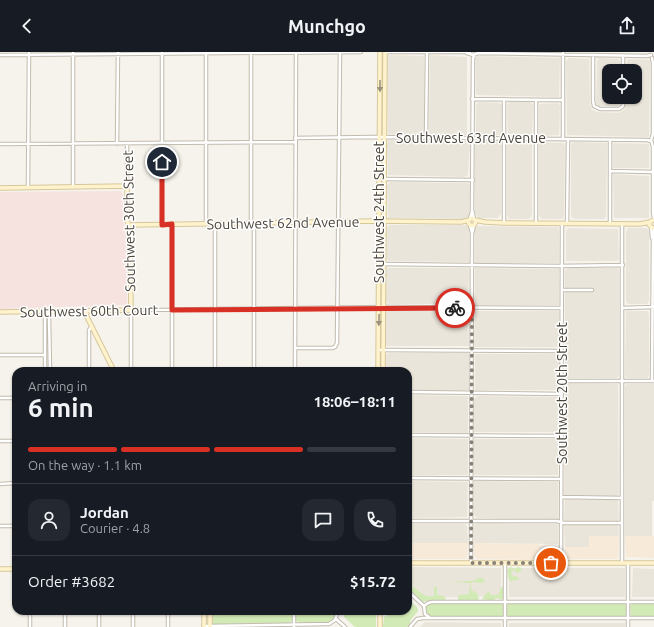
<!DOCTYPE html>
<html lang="en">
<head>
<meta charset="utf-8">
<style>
	:root { --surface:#171b24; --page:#242831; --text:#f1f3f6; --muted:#9ea1a6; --line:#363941; --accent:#d93025 }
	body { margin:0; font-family:Ubuntu,sans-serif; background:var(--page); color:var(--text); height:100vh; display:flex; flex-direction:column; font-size:15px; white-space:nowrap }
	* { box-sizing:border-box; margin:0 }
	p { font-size:13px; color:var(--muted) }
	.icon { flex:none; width:22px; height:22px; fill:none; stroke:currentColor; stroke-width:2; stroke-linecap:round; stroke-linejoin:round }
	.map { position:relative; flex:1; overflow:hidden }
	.side { position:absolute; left:12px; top:315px; width:400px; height:248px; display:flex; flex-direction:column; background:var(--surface); border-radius:12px; box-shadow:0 1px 3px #0004 }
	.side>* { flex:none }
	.tools { position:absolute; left:602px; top:12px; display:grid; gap:8px }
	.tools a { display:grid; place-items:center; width:40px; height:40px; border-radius:8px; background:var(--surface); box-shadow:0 1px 3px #0004; font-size:20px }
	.pin { position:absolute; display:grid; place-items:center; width:34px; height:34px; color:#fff; margin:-17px; border:2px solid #fff; border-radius:50%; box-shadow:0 1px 4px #0007 }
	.courier { position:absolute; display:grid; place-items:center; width:40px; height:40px; margin:-20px; border:3px solid #d93025; border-radius:50%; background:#fff; color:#222; box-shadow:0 1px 5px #0007 }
	.overview em { font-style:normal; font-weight:700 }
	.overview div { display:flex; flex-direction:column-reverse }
	.overview { display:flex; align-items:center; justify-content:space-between; height:68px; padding:0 16px }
	h1 { font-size:26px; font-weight:700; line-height:30px }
	.bar { display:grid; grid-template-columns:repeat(4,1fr); gap:6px 4px; align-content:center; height:48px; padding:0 16px }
	.bar i { height:5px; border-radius:3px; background:var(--line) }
	.bar .selected { background:var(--accent) }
	.bar p { grid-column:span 4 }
	.line { display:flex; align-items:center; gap:10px; padding:0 16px; border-top:1px solid var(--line) }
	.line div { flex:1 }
	.round { display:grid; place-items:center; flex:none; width:42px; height:42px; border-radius:12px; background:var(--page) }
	header { display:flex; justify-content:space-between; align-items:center; height:52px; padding:0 16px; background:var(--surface); font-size:18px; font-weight:700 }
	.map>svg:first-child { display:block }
	.residential { fill:#eae5da }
	.commercial { fill:#f7ead8 }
	.medical { fill:#f6e3e0 }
	.green { fill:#d2eab5 }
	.parking { fill:#e5e3e0 }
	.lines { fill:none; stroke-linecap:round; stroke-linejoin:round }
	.street-casing { stroke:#c2bbae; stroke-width:4.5 }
	.secondary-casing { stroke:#d6c79b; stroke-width:5.5 }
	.street { stroke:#fff; stroke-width:2.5 }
	.secondary { stroke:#fff3cd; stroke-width:3.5 }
	.oneway { fill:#9c937c }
	.done { stroke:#878178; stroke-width:4; stroke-dasharray:0 7.2 }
	.route { stroke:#d93025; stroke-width:5 }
	.labels { text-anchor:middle; stroke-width:3; stroke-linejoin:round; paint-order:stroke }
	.street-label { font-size:14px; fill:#4b4439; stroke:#fff }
</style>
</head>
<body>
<header><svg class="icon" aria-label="back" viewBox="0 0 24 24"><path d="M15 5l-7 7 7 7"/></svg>Munchgo<svg class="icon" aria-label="share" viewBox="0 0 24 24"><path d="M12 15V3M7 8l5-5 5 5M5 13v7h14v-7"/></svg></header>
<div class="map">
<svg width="654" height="575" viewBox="0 0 654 575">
	<rect width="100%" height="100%" fill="#f6f3ec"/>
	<path class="residential" d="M388 3 423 4 424 5V83L389 82 388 81 387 5Z
		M430 3 467 5V83H431L429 81Z
		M476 4 560 6 559 45 477 43 476 41Z
		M569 6 589 7 590 53 593 58 597 60 619 61 625 57 627 45H635V19H626L627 8 629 7 649 8 650 9 649 84 647 85 567 83 566 9Z
		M599 6 618 7 620 9V19H609V45H620V51L618 54H599L596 51 597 9Z
		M478 50 499 51 502 53 501 83 476 82V54Z
		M509 50H530L533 52 532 83 508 82 507 54Z
		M558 51 560 54 559 83 541 84 539 81V53L541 52Z
		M389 88 467 89 470 92 468 123 464 125 388 123 387 91Z
		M478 88 499 89 501 92V161L498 166H478L475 161V90Z
		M509 89 530 90 532 93V162L529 167H509L507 162V91Z
		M541 90 563 91 565 94 564 163 562 167H542L539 163V92Z
		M573 90 607 91 606 165 604 167H575L572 166 571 163V93Z
		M613 91 649 92V116H613Z
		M613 122 649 124V166H614Z
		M390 130 468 131 470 134 469 165 464 167 388 166 387 133Z
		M389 173H466L469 177V210L389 209 386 206V176Z
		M477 174 558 175 559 179V209L558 211H475V178Z
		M569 176 618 177 619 207 617 209H566V179Z
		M628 176H647L649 180V249L647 252H628L626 249V180Z
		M388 216H467L469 217 468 252H388L386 250V218Z
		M475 216 559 217V253H475Z
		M568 216H617L619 218V324L617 326H565V240H592V236H565V219Z
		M387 258 468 259 469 294H387L386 293V260Z
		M475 259H558L559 261V295H474Z
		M626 259H647L649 261V323L647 326H628L625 324Z
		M389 301H468L469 303V338H408V319H386V303Z
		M475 302H559V338H475Z
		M566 331 618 332 619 442 617 444 564 443 565 333Z
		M627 332H654V449H652V484H625V335Z
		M408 343 468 344V381L408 380Z
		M477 344 559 345V380H474V347Z
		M408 386 468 387V423H408Z
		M474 387H558V423H474Z
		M408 429 468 430 467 465 408 466Z
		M474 429 558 430V467L477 466 474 463Z
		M565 447 618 448 619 467 618 469H564Z
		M477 471 557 472 558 473V492L474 491V473Z
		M408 472H465L467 474 468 491H408Z
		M564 473H618L619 484H590V495H565Z
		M408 515 501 516V544L424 546 408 530Z
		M509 516H625V545H509Z
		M633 516 654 517V545H632Z
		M425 570 501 571V575H420Z
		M509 571H625V575H509Z"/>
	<path class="commercial" d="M589 484H619L618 507H567L565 506V495H589Z
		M625 484H654V506L626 505Z
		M408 491H468L467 505 466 507H408Z
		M474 491 538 492V493L558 494V504L556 508 477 507 474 503Z"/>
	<path class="medical" d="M121 139 123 142 124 176 128 183 127 252 126 253 0 257V140Z"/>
	<path class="green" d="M510 515 515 517 518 515 521 516 522 518 517 521 514 518 511 520 512 524 519 525 518 528 509 529 507 518Z
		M480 525 485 528 483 531 473 530 471 531V538L477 541 479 547 477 548 463 549 458 548V543L469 542 470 531 449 530 474 529Z
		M409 534C420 536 420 546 434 544V536L437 534V543L444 544 446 547 443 549 433 548 422 550 415 542 409 538Z
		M502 534C506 538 504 543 502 548L497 546 492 549 482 547 484 544 489 539 491 543H498Z
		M408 547 417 555 418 559 410 569V572L407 575H383L384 564 387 565V559H408Z
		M431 551H501L504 553V562L502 565 430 564C426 562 424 558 426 554Z
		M510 551H624L627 554V562L624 565H509L507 563V553Z
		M633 551H654V565L631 564 630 554Z
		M211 559H292V568L291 570 288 571 213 572 211 571Z
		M295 559H335L336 561C336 565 333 569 329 570 323 572 298 572 295 568Z
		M344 559H376V575H355L344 565Z"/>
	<path class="parking" d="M546 494H557V499L545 498 544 497 545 506 539 507V499L540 497 539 496V495Z"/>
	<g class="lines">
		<g class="street-casing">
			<path id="street" d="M73 0V135
				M385 0H470
				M467 1 473 3 478 1 647 4 651 3
				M0 3 361 0
				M593 3V49L594 54 600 57H619L623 54V45
				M652 6 653 11V82L651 88 653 95V160L654 166
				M623 19V4
				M472 47 563 48
				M295 86 375 85 647 88 651 89
				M426 86 427 0
				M563 87V0
				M0 92 295 90
				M117 92 118 0
				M610 119 653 120
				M383 127 473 128
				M127 134V91
				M28 135 29 0
				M470 167 472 159
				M474 167 472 158 473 7 474 3
				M251 171V0
				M504 171V47
				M536 171V48
				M567 171 568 87
				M172 172V319
				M206 172V0
				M610 172V88
				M162 173V1
				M470 173 472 181
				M651 175 652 186
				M379 212 559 214 623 213
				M562 238H592
				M622 256 654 255
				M47 259 49 263 50 319
				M295 296H332L335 295 337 291 340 0
				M378 298 562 299
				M0 303H45
				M45 319V263L47 260
				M89 319V278L92 274
				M131 319V258L389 255 562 256
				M215 319V172
				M254 319V171
				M295 319 296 0
				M562 329H654
				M652 329 653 186 654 178
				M408 340 562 342
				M0 346H16
				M408 383 562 384
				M0 389H16
				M408 426 561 427
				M0 432 16 431
				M561 445 622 446
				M408 469H557L564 471H622
				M0 474H16
				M471 511 472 182 474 173
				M561 511 562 171
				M622 511V172
				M408 539 424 554 425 562 429 565
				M424 554 428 551 432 550H654
				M99 559V575
				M294 559V575
				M336 567 345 575
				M204 574 329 572 335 568 338 559
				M30 575V559
				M65 575V559
				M133 575V559
				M168 575V559
				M410 575 417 567 423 566H654
				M505 575V511
				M628 575V511"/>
		</g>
		<g class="secondary-casing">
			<path id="secondary" d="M0 136 127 134V168L130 179 131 258 0 260
				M468.5 170a3.5 3.5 0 1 1 7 0a3.5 3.5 0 1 1-7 0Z
				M475 168 485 170 504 171 640 172 650 170
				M654 168 651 169 649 172 651 175 654 176
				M129 173 375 169 461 170 469 168
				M86 259 87 265 114 319
				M378 319 380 0
				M383 319 385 0
				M408 511H654
				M0 517H16
				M204 575V559
				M210 575V559
				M380 575V559"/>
		</g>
		<use href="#street" class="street"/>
		<use href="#secondary" class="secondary"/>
	</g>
	<defs><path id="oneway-solid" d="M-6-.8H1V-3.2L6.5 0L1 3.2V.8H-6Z"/></defs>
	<g class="oneway">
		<use href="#oneway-solid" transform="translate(380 34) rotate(90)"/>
		<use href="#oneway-solid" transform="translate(379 268) rotate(91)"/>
	</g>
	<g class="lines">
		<path class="done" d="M455 256H472L471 511H551"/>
		<path class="route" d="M162 110V173L172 172V258L455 256"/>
	</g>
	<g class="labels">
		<g class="street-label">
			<text x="471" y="91">Southwest 63rd Avenue</text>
			<text transform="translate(379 160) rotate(-90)" y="5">Southwest 24th Street</text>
			<text transform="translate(129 169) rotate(-91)" y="5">Southwest 30th Street</text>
			<text transform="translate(283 171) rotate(-1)" y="5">Southwest 62nd Avenue</text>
			<text transform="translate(89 259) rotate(-1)" y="5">Southwest 60th Court</text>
			<text transform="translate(562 341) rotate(-90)" y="5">Southwest 20th Street</text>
		</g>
	</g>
</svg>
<div class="tools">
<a><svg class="icon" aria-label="locate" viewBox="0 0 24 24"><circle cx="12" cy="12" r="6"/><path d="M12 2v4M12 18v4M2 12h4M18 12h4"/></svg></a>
</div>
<div class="pin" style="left:551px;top:511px;background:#ea580c"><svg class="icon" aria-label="bag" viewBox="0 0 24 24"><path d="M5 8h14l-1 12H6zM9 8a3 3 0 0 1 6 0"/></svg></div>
<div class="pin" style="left:162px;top:110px;background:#1f2937"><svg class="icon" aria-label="home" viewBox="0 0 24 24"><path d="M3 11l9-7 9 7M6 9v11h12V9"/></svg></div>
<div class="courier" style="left:455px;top:256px"><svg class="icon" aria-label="bike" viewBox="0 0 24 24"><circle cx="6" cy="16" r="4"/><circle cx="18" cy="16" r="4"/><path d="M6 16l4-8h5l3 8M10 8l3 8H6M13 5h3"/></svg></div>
<section class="side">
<div class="overview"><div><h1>6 min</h1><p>Arriving in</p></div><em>18:06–18:11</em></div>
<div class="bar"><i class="selected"></i><i class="selected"></i><i class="selected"></i><i></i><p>On the way · 1.1 km</p></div>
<div class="line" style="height:72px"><a class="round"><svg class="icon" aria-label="person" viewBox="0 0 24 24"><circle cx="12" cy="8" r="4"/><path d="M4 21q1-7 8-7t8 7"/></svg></a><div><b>Jordan</b><p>Courier · 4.8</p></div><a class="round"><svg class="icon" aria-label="chat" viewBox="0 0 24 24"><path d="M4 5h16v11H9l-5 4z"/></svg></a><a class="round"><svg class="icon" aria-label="phone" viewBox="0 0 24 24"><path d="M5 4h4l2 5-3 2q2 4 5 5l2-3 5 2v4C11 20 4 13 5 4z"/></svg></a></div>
<div class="line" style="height:52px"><div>Order #3682</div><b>$15.72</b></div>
</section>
</div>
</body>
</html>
